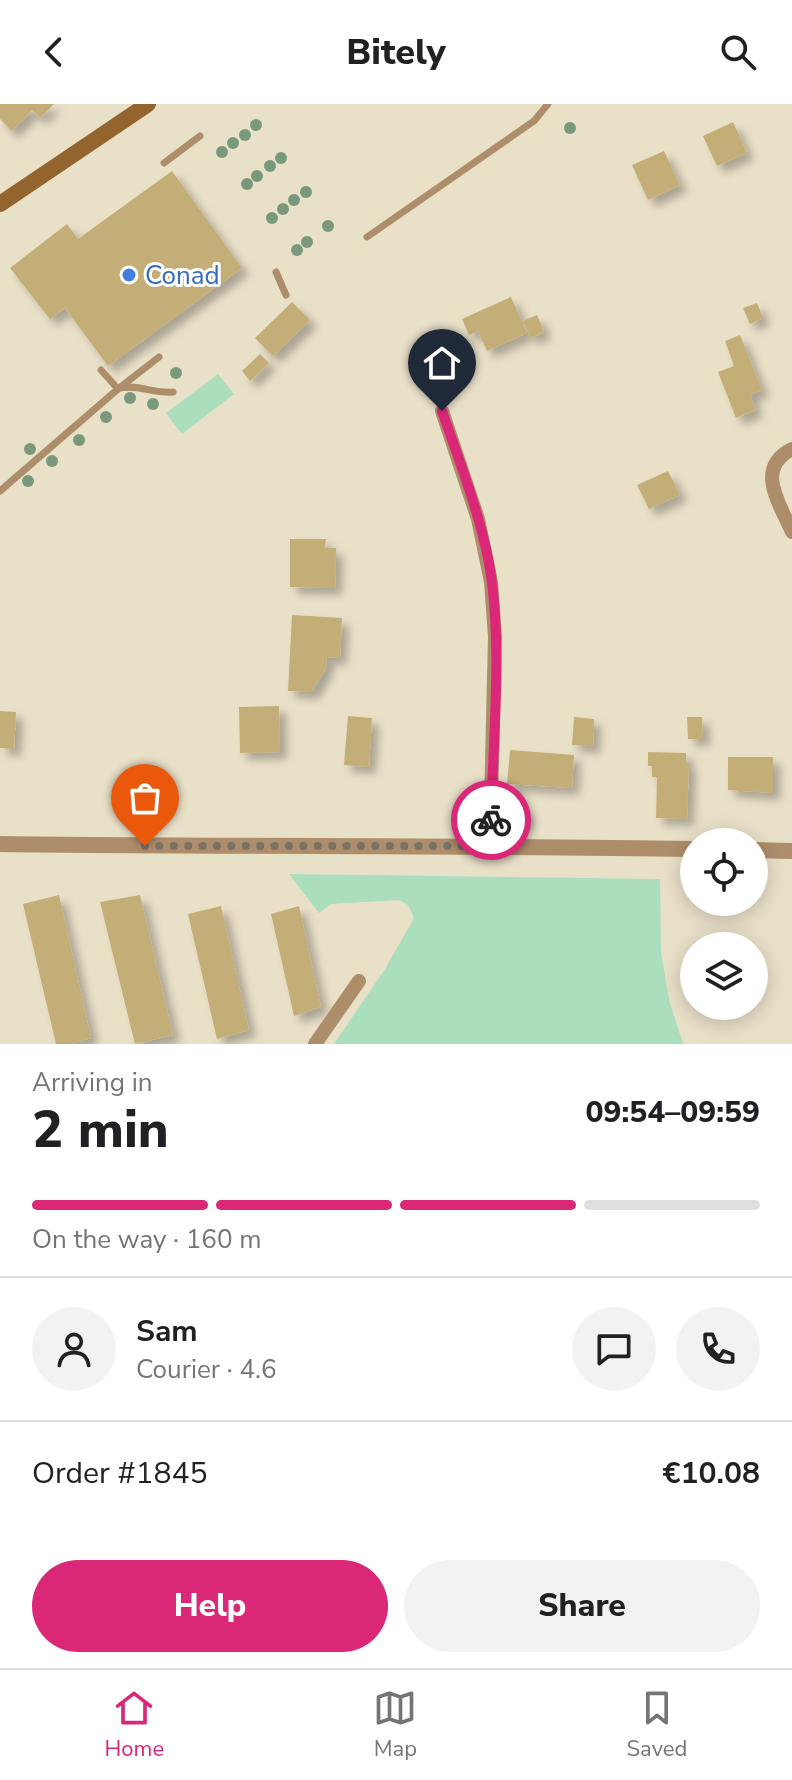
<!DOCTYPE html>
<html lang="en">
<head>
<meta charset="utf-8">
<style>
	:root { --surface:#fff; --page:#f2f2f2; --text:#202124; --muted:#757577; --line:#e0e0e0; --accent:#db2777 }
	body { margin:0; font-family:"Nunito Sans",sans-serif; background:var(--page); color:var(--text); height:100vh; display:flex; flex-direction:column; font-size:30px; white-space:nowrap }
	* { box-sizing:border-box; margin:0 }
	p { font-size:26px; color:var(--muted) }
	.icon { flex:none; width:44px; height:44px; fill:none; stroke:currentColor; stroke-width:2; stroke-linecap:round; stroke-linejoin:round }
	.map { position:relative; height:940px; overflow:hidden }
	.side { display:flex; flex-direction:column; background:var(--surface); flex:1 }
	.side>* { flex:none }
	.tools { position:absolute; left:680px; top:724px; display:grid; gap:16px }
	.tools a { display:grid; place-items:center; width:88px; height:88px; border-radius:50%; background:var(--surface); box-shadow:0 4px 20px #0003; font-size:40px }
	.pin { position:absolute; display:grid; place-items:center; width:68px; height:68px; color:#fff; margin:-82px -34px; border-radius:50% 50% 50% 0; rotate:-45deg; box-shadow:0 0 8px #0007 }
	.pin .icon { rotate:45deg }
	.courier { position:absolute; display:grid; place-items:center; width:80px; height:80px; margin:-40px; border:6px solid #db2777; border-radius:50%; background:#fff; color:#222; box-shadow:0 2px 10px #0007 }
	.summary em { font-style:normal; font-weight:800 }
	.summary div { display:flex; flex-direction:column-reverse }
	.summary { display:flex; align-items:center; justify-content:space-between; height:136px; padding:0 32px }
	h1 { font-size:52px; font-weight:800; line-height:60px }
	.bar { display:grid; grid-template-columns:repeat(4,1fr); gap:12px 8px; align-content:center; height:96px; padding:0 32px }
	.bar i { height:10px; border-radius:6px; background:var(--line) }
	.bar .selected { background:var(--accent) }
	.bar p { grid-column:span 4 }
	.line { display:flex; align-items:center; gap:20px; padding:0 32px; border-top:2px solid var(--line) }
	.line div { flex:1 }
	.round { display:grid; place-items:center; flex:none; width:84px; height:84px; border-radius:42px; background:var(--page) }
	.primary-button { display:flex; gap:16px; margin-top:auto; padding:16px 32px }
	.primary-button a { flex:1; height:92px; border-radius:48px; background:var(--accent); color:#fff; font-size:32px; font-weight:800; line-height:92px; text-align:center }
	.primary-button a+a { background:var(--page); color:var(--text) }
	header { display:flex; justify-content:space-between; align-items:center; height:104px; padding:0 32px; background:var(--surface); font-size:36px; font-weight:800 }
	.tabs { display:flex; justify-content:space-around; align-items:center; height:112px; border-top:2px solid var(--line); background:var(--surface); font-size:22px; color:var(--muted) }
	.tabs a { display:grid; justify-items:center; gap:4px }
	.tabs .selected { color:var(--accent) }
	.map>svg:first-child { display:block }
	.green { fill:#abdebd }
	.building { fill:#c4ae77; filter:url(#shadow) }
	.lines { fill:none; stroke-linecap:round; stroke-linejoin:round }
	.service { stroke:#ae8d6b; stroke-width:7 }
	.minor { stroke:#ae8d6b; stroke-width:14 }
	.tertiary { stroke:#ae8d6b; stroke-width:16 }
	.secondary { stroke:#93642d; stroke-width:16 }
	.tree { fill:#7a997c }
	.done { stroke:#777263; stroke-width:8; stroke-dasharray:0 14.4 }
	.route { stroke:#db2777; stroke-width:10 }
	.shop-dot { fill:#3f7fe0; stroke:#fff; stroke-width:3 }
	.labels { text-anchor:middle; stroke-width:6; stroke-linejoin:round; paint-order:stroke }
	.shop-label { font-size:26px; fill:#366cbe; stroke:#fff; text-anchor:start }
</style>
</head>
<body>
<header><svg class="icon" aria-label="back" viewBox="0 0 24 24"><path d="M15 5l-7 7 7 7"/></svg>Bitely<svg class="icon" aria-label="search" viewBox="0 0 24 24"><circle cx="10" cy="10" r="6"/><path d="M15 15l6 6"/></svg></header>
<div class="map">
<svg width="792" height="940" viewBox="0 0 792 940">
	<defs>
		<filter id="shadow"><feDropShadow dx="7" dy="7" stdDeviation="4" flood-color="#0004"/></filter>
	</defs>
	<rect width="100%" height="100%" fill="#e9e0c8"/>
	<path class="green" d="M218 270 234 290 182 330 166 309Z
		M289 770 660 775 661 848 669 896 683 940H334L385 865 414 814 408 801 399 796 331 800 319 809Z"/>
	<path class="building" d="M0 0H54L40 14 32 6 12 27 0 15Z
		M733 18 747 49 717 62 703 32Z
		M664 47 680 81 648 96 632 61Z
		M172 67 242 164 108 262 65 204 50 215 10 164 67 120 78 135Z
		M511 193 527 229 487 247 478 227 469 231 462 215Z
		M292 198 310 216 273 252 255 234Z
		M757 199 763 214 750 220 743 204Z
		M537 211 544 228 531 234 523 217Z
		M740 231 762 286 750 291 756 306 736 314 718 268 734 262 725 237Z
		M260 250 269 259 250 277 242 267Z
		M668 367 680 391 649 405 637 381Z
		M290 435H326L325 444H336L335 484 290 483Z
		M292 511 342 514 340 554 327 553 326 564 312 588 288 587Z
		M279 602 280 648 240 649 239 603Z
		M0 607 16 608 14 645 0 644Z
		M348 612 372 614 369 663 344 661Z
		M574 613 594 615 593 642 572 641Z
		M687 613H702L703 635H688Z
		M510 646 574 651 572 684 507 680Z
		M648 648 686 649V660H689L687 715 656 714 657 673H652V662H648Z
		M728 653H773V689L728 686Z
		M514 704H526L525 719H513Z
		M59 791 91 934 70 940H56L23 800Z
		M140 791 173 931 135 940 100 798Z
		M221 802 249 926 217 935 188 810Z
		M299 802 321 903 294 912 271 810Z"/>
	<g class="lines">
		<path class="service" d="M164 59 200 32
			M367 133 534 17 548 0
			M276 168 286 191
			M101 266 118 285
			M120 284C138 280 154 290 173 288
			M0 387 118 285 159 253"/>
		<path class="minor" d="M442 307 478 415 491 478 495 533 490 742
			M792 345C754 364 780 400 792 428
			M315 940 359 877"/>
		<path class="tertiary" d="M0 740C231 743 463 741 694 745
			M754 746 792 747"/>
		<path class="secondary" d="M0 100 148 0"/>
	</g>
	<g class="tree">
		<circle cx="256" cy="21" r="6"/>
		<circle cx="570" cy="24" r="6"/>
		<circle cx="245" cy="31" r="6"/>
		<circle cx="233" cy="39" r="6"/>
		<circle cx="222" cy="48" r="6"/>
		<circle cx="281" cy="54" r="6"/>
		<circle cx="270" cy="62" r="6"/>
		<circle cx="257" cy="72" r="6"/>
		<circle cx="247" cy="80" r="6"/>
		<circle cx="306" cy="88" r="6"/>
		<circle cx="294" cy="96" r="6"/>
		<circle cx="283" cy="105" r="6"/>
		<circle cx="272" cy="114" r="6"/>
		<circle cx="328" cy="122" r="6"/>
		<circle cx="307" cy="138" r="6"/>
		<circle cx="297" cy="146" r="6"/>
		<circle cx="176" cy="269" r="6"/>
		<circle cx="130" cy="294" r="6"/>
		<circle cx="153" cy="300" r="6"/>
		<circle cx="106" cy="313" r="6"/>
		<circle cx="79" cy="336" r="6"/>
		<circle cx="30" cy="345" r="6"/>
		<circle cx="52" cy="357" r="6"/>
		<circle cx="28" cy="377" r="6"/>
	</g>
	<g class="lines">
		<path class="done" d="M145 742H490L491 716"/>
		<path class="route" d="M442 307C459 356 479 407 489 459 503 539 493 634 491 716"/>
	</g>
	<circle class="shop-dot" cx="129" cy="171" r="8"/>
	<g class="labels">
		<g class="shop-label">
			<text x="145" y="180">Conad</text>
		</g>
	</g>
</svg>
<div class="tools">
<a><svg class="icon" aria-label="locate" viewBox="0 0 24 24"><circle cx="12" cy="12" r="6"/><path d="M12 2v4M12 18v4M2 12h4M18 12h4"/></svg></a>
<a><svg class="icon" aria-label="layers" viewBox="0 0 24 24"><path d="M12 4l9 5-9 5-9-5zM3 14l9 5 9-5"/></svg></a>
</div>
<div class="pin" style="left:145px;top:742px;background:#ea580c"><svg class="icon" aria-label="bag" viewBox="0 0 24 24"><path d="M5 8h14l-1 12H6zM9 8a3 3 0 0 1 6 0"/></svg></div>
<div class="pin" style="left:442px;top:307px;background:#1f2937"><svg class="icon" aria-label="home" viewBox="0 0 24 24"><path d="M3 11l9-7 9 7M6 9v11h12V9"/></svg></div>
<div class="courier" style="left:491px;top:716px"><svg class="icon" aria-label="bike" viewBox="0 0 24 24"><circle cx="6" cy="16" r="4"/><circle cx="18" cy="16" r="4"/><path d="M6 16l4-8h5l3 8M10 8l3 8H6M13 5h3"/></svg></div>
</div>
<section class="side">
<div class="summary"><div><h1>2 min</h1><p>Arriving in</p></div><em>09:54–09:59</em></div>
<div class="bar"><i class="selected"></i><i class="selected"></i><i class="selected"></i><i></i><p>On the way · 160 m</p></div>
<div class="line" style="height:144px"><a class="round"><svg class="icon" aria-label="person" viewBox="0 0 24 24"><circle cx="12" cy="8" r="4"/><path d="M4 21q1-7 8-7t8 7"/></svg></a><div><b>Sam</b><p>Courier · 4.6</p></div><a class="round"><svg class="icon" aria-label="chat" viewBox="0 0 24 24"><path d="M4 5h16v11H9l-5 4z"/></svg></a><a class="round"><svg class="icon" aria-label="phone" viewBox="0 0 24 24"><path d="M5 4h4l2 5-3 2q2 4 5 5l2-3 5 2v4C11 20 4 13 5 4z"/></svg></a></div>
<div class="line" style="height:104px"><div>Order #1845</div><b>€10.08</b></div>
<div class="primary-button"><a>Help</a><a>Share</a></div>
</section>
<nav class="tabs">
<a class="selected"><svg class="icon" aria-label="home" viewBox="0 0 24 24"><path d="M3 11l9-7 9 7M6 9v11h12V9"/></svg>Home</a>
<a><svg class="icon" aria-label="map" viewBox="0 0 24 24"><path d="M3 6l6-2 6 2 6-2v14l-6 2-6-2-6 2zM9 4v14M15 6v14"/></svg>Map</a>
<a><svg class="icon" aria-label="saved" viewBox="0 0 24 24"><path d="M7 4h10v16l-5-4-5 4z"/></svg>Saved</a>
</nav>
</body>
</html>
